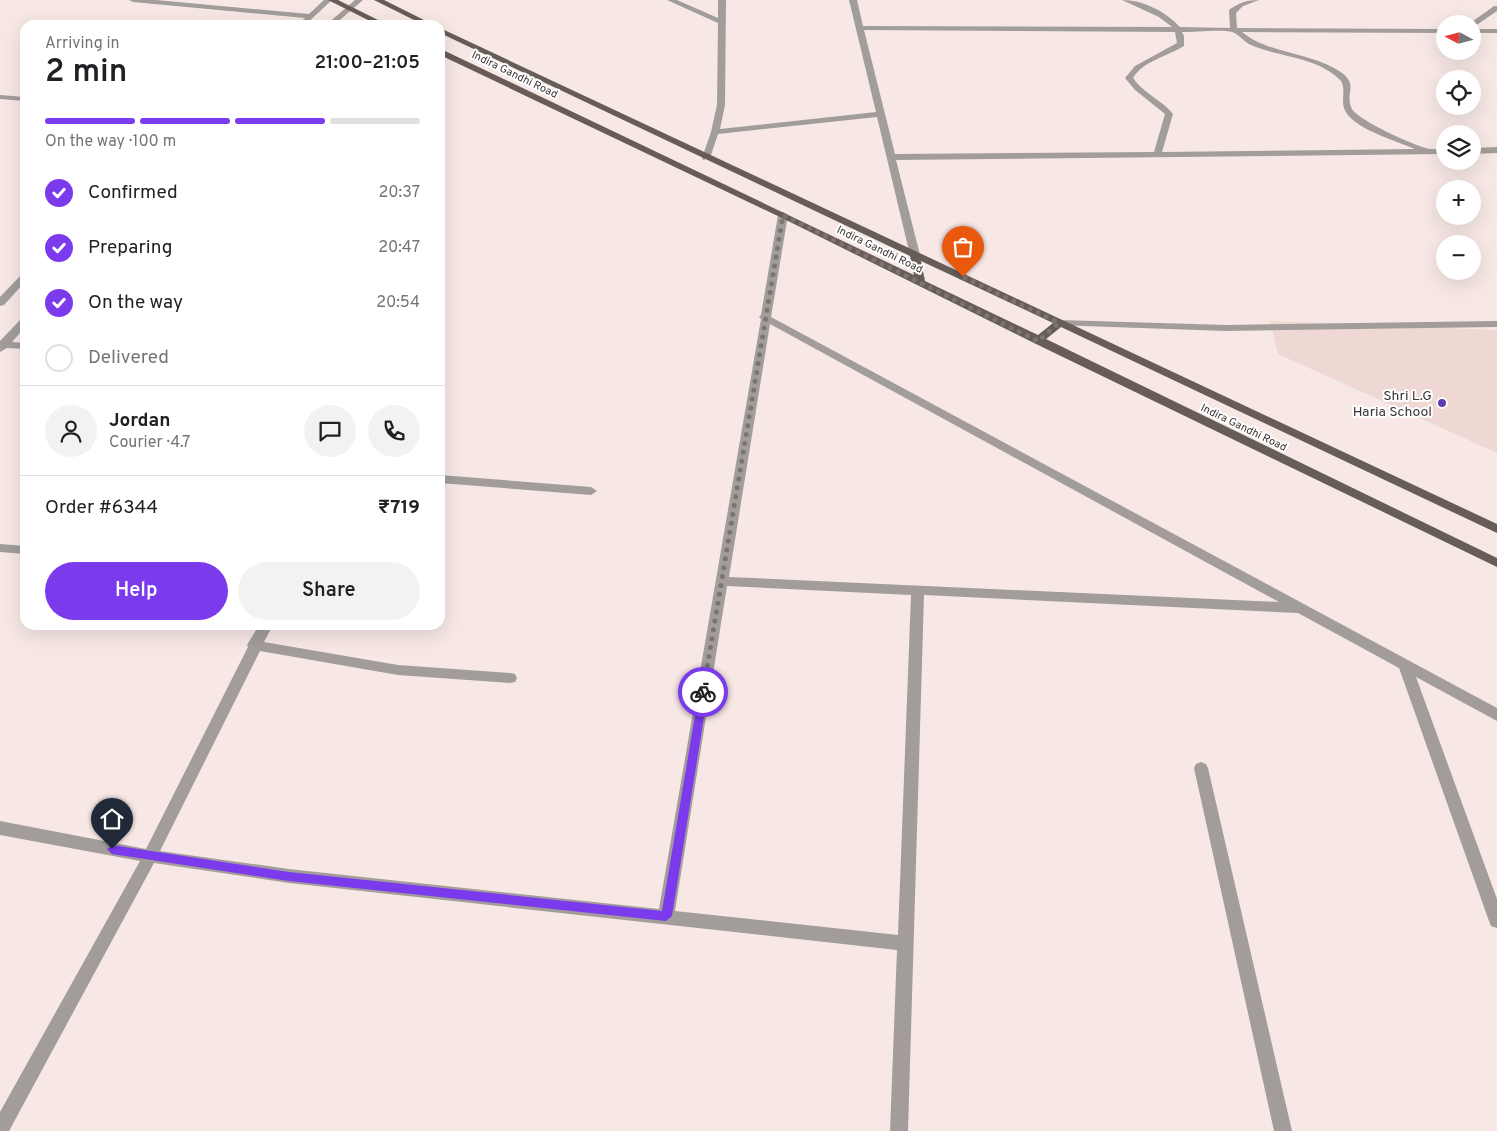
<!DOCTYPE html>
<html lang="en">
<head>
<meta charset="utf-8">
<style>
	:root { --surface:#fff; --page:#f2f2f2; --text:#202124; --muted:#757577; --line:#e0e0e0; --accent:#7c3aed }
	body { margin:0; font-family:Overpass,sans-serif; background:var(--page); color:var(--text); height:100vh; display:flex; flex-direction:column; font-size:19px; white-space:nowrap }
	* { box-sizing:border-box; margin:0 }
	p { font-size:16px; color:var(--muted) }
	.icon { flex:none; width:28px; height:28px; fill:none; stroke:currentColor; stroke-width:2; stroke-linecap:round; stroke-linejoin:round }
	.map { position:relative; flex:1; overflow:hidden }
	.drawer { position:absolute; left:20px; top:20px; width:425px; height:610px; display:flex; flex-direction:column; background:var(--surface); border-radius:15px; box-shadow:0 5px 20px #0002 }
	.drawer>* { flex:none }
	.needle { width:32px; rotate:277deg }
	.buttons { position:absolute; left:1436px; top:15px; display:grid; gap:10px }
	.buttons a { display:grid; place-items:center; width:45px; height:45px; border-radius:50%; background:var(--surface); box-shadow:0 5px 20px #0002; font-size:25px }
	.pin { position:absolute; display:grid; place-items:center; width:42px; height:42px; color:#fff; margin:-51px -21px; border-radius:50% 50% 50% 0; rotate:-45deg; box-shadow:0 0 5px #0007 }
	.pin .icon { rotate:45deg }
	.courier { position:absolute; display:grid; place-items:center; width:50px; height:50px; margin:-25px; border:4px solid #7c3aed; border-radius:50%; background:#fff; color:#222; box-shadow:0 1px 6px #0007 }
	.headline em { font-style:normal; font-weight:600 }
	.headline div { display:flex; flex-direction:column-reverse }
	.headline { display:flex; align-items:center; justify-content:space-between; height:85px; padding:0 25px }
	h1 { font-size:32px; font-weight:600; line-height:38px }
	.bar { display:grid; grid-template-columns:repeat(4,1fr); gap:8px 5px; align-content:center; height:60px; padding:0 25px }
	.bar i { height:6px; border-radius:4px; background:var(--line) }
	.bar .on { background:var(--accent) }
	.bar p { grid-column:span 4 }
	.line { display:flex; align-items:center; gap:12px; padding:0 25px; border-top:1px solid var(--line) }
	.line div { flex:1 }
	.round { display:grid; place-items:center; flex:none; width:52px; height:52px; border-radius:26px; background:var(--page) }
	ol { padding:0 25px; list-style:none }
	li { display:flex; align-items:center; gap:15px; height:55px }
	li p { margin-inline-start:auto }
	li .icon { padding:5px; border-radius:50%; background:var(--accent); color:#fff; stroke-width:4 }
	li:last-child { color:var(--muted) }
	li i { width:28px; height:28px; border:2px solid var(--line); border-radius:50% }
	.primary-button { display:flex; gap:10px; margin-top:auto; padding:10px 25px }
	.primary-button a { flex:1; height:58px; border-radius:30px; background:var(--accent); color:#fff; font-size:20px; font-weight:600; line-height:58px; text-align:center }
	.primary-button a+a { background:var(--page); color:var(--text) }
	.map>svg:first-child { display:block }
	.built { fill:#efd8d3 }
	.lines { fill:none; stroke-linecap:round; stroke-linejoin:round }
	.minor { fill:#a29d9a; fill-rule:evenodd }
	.major { fill:#665d57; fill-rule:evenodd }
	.route { fill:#7c3aed }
	.done { stroke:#7c7471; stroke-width:5; stroke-dasharray:0 9 }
	.poi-dot { fill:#643ab2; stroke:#fff; stroke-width:2 }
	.labels { text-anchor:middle; stroke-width:4; stroke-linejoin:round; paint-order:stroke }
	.far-street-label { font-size:11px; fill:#3a3533; stroke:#fff }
	.poi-label { font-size:14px; fill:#3a3533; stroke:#fff; text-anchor:end }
</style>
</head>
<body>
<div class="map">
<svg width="1497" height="1131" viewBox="0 0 1497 1131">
	<rect width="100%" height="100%" fill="#f7e8e5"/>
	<path class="built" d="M1270 321 1497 330V453L1278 354Z"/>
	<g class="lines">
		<path class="minor" d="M129 0H156L309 14 324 0H332L305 25H297L305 18 133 2Z
			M355 0H363L334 25H326Z
			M667 0H677L718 18V0H726L725 105 720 129 876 112 849 0H857L863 26 1172 27 1159 17 1122 0C1144 0 1166 12 1180 27L1230 28 1229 10C1239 3 1246 0 1259 0L1243 6 1236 13 1237 28 1445 29V33L1242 32C1268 53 1304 52 1334 68 1363 84 1343 91 1352 109 1359 121 1417 147 1430 149 1435 149 1440 149 1445 148V154L896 160 920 255 915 258 910 255 877 117 718 134 710 158 703 160 702 158 711 132 717 105 718 23ZM864 30 1175 32 1177 43 1135 66 1125 78 1135 90 1165 114 1154 152 895 154ZM1182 32C1194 32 1223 29 1232 32 1239 34 1244 42 1251 45 1278 57 1317 57 1339 79 1347 86 1341 99 1344 108 1350 128 1397 141 1415 149L1162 152 1173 114C1162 100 1143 93 1133 78 1143 61 1168 56 1184 46V36Z
			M1494 6H1497V11L1475 26 1469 24Z
			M1472 29H1497V33H1472Z
			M0 95 25 97V101L0 99Z
			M1497 147V153L1472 154V148Z
			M783 212 788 215 771 317 1497 708V721L1416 677 1497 899V928L1491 926 1489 921 1399 668 1298 613 924 595 908 1131H890L897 950 289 883 154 863 9 1131H0V1112L140 861 0 835V821L146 849 248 647 247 645 259 625H273L264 642 398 665 510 673 515 674 517 678 515 682 510 683 398 675 260 651 160 851 289 869 659 909 761 319 759 317 761 315 778 215ZM770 324 1279 602 729 577ZM727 586 911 595 898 935 675 911Z
			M25 273V282L4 305 0 306V297L22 274Z
			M25 318V327L12 342 25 343V349L7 348 0 352V341L21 319Z
			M1059 320 1226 325 1497 321V327L1226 331 1055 325 1054 323Z
			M440 475 591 487 597 491 591 495 440 483Z
			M0 544 25 546V554L0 552Z
			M1201 762 1206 764 1208 768 1292 1131H1274L1194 768 1196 764Z"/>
		<path class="major" d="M328 0H338L388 25H378Z
			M374 0H384L434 25H424Z
			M440 28 1497 524V533L1061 327 1046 339 1497 558V567L1034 343 780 217 440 55V50H443L914 275 910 256 440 33ZM921 261 1053 323 1038 335 925 281Z"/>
	</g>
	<path class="route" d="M703 688 708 692 672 916 666 921 289 881 112 854 107 849 112 845 289 872 662 911 699 692Z"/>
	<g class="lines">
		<path class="done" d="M703 692 783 215 1038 341 1059 323 963 277"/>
	</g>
	<circle class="poi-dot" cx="1442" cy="403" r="5"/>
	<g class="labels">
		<g class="far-street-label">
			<text transform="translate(515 74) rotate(26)" y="4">Indira Gandhi Road</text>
			<text transform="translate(880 249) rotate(26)" y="4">Indira Gandhi Road</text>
			<text transform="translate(1244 427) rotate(26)" y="4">Indira Gandhi Road</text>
		</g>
		<g class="poi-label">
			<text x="1432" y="400">Shri L.G<tspan x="1432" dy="16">Haria School</tspan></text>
		</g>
	</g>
</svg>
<div class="buttons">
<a><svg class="needle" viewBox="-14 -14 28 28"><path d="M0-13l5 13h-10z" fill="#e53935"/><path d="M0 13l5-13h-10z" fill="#757577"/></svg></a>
<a><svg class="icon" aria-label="locate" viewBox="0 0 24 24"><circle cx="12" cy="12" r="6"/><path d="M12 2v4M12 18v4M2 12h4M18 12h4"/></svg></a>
<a><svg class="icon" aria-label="layers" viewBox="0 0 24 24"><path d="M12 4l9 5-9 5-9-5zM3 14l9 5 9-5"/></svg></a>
<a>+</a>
<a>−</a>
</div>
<div class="pin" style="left:963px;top:277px;background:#ea580c"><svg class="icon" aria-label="bag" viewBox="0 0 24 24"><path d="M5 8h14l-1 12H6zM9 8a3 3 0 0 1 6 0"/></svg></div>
<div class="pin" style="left:112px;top:849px;background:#1f2937"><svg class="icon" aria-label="home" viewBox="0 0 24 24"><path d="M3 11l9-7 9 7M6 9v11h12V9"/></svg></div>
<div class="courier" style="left:703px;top:692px"><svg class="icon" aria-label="bike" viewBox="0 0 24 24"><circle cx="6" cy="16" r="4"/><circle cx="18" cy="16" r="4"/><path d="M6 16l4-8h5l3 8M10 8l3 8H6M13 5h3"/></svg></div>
<section class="drawer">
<div class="headline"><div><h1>2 min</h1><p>Arriving in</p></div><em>21:00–21:05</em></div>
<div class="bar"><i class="on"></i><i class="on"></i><i class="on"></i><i></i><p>On the way · 100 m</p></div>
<ol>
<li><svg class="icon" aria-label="check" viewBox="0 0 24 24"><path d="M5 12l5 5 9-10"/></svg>Confirmed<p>20:37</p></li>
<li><svg class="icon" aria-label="check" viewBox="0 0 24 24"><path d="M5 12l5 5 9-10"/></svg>Preparing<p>20:47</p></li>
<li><svg class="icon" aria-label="check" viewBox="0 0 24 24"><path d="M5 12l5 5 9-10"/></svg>On the way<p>20:54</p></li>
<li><i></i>Delivered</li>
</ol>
<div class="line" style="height:90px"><a class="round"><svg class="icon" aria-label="person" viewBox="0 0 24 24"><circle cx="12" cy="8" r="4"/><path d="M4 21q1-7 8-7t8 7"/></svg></a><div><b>Jordan</b><p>Courier · 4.7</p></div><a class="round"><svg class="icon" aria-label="chat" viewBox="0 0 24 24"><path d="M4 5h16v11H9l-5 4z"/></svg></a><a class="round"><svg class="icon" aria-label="phone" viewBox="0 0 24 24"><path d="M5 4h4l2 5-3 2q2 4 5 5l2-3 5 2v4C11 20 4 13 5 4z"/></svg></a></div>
<div class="line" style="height:65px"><div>Order #6344</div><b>₹719</b></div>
<div class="primary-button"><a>Help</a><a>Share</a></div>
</section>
</div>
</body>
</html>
